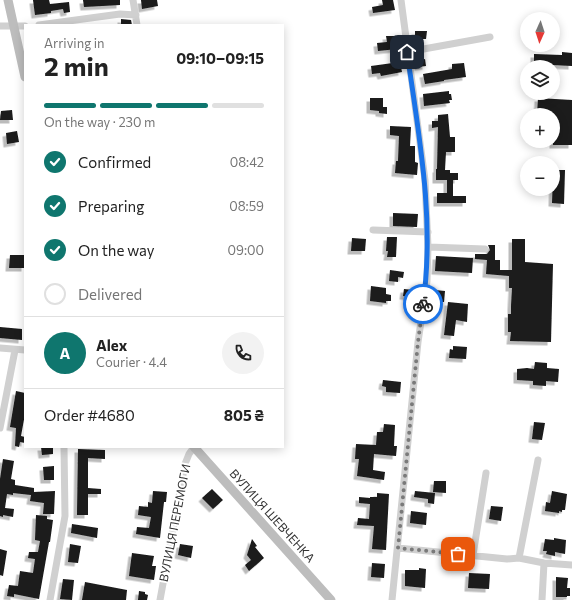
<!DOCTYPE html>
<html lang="en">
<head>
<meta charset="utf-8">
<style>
	:root { --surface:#fff; --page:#f2f2f2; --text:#222; --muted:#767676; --line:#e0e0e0; --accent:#0f766e }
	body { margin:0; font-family:Commissioner,sans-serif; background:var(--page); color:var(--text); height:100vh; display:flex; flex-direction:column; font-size:15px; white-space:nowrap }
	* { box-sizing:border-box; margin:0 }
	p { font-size:13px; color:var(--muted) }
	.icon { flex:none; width:22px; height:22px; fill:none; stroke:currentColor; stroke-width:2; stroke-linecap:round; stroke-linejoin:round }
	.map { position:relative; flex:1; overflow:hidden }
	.sheet { position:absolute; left:24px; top:24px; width:260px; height:424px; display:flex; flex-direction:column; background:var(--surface); border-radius:0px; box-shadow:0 2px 10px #0003 }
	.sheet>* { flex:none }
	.needle { width:26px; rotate:183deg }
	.tools { position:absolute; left:520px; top:12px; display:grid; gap:8px }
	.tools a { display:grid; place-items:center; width:40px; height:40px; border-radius:50%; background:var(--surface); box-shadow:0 2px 10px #0003; font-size:20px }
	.pin { position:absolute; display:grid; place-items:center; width:34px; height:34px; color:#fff; margin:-17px; border-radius:8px; box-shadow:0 2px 6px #0006 }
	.courier { position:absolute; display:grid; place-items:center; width:40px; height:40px; margin:-20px; border:3px solid #1a73e8; border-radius:50%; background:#fff; color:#222; box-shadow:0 1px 5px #0007 }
	.summary em { font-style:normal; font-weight:700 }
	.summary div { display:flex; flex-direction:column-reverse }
	.summary { display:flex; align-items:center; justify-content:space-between; height:68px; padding:0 20px }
	h1 { font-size:26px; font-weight:700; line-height:30px }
	.bar { display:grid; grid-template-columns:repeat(4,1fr); gap:6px 4px; align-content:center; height:48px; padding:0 20px }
	.bar i { height:5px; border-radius:3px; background:var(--line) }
	.bar .active { background:var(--accent) }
	.bar p { grid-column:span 4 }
	.line { display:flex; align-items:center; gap:10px; padding:0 20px; border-top:1px solid var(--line) }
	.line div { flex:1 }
	.round { display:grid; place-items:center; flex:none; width:42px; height:42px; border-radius:21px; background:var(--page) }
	ol { padding:0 20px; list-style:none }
	li { display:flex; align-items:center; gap:12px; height:44px }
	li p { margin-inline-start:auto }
	li .icon { padding:4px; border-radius:50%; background:var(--accent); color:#fff; stroke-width:4 }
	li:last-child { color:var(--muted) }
	li i { width:22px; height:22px; border:2px solid var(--line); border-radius:50% }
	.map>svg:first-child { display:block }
	.building { fill:#1a1a1a; filter:url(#shadow) }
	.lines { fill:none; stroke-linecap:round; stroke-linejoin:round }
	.street { stroke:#d0d0d0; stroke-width:7 }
	.secondary { stroke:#bdbdbd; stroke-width:9 }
	.done { stroke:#7a7a7a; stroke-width:4; stroke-dasharray:0 7.2 }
	.route { stroke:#1a73e8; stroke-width:5 }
	.labels { text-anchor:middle; stroke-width:4; stroke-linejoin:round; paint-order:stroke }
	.street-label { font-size:12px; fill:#333; stroke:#fff }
</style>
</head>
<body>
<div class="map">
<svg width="572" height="600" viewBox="0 0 572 600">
	<defs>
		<filter id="shadow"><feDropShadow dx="-3.5" dy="3.5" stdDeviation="0" flood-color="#0004"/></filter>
	</defs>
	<rect width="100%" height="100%" fill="#fff"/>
	<path class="building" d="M33 0H49L50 4 69 2 70 12 64 13 63 9 51 11V13L35 15Z
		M83 0H120V5L84 7Z
		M141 0H157L158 6 142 9Z
		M382 0H393L395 10 373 13 372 7 383 5Z
		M121 19 131 20 132 25H121Z
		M415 31H427L426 39H415Z
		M386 36H396L397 49 378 51 377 43 387 42Z
		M562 52 572 53V66L553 65V67H534V54L562 55Z
		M425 59 426 66 418 67 417 61Z
		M400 62 402 72 381 76 380 73 372 74 371 66Z
		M464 63 466 77 444 80V81L425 84 423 74 452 69V64Z
		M449 91V94H451L452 100H449L450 103 424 106 423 94Z
		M370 98H383V107H387V114L379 113V111L370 110Z
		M538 98 572 100V145H553V115H537Z
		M12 110 13 120H0L1 111Z
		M448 114 450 137H455V152H446L445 170H450V173H458V180H453V196H466V203H437V193H447V180H436V169H437L438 127 432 128V121H438V115Z
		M390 126 411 127 410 146H415V162L418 163 417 175 395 173 396 161H398L399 136 390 135Z
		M17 131 19 142 7 144 6 133Z
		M556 170H565L564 204 552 203 553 176H556Z
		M393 213 418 214 417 227 393 226Z
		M387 237H397L396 257H387L388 251H386Z
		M352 238 366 239 365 251H351Z
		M512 239H525V262L553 264 551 342 510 341 511 332H508V314H511V306L512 288H509V276L486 274 487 260 475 259V254H487L490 250 488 245H495V260H500V270H512Z
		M10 255H25V268H9Z
		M436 256 473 258 472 273 435 271Z
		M390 270 404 272 403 278 398 277V282L389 281Z
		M371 286 386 288V294L391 295V301H386V303L370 301Z
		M404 289 413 290 412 297 403 296Z
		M435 290 445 291 444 302 434 301Z
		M448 302 468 304 467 322 456 320 454 336 444 335Z
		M0 327 22 329V340L0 338Z
		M453 346 467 347 466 359 449 358 450 349 453 350Z
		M535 362 547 363V368L559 369 558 382 546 381V386L533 385V381L517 380V369L527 368 534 369Z
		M383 380 401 382 400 393 386 392V387L382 386Z
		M16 391 25 393V414L21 436 25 437V443L20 442 19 447 15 446 16 428 10 427Z
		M534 422 545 423 542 440 532 439Z
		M384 424 395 425 394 446H397L396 456 374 454 373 470 385 472 384 480 357 476 359 459H355L356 444 376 445 377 432H383Z
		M41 447H53V454L42 455Z
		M78 449 105 450V459L88 458V488L101 489V494H88V515H77Z
		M3 459 14 461 11 479 15 480V485L34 488V492L55 491 54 514H43L44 503 30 501 31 495 13 493V495L7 494 5 508 14 509 13 517 3 515V517L0 516V479Z
		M54 466V480H44L43 467Z
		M434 481H446V493L433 492Z
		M212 489 223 500 213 509 202 498Z
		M153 491 167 492 166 502H164L160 538 136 534 137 527 149 528 151 517 138 515 139 506 148 507V502L152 503Z
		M415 491 435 493 434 504 428 503V499L414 497Z
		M552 491 567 494 565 510H562V512L559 511V513L545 511 546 502 550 503Z
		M377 493 389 494 386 550 372 549 374 526 357 525 358 518 369 519 370 504 359 503V497L370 498V497H377Z
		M491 506 503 507 501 521 489 519Z
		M411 511 427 513 426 525 410 523Z
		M36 515 47 516V519L53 520 50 542H49L39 599 14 594V597L7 596 9 585 18 586 20 571 33 573 35 559 28 558 29 552H38L40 541 35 540Z
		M72 524 98 528 97 538 71 533Z
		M554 538 566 540 565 554 555 552V556L546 554 547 551H543L545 539 554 540Z
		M252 539 257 546 255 547 264 558 249 571 245 565 251 560 247 555Z
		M70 544 81 546 78 563 68 562Z
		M180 544 193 546 191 558 178 555Z
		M0 549 7 551 3 576 0 575Z
		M132 553 154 556 152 566H156L154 580 129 576Z
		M372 563 385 564 384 578 371 577Z
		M419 568 426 569 425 588 405 586V570H419Z
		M469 573 490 574 489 589 468 588Z
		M556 577 568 578 567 588H570V596H567V597H556Z
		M63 579 74 580 72 600 60 599Z
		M85 582 127 590 126 600H82Z
		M139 591 145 592V594L148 595 147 600H138Z"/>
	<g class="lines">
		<path class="street" d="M133 0 137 25
			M39 25 120 14 136 15
			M0 26H25
			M407 52 490 37
			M373 230 428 232
			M428 247 485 249
			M0 348 25 350
			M0 428 15 350
			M398 548 507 559 519 558 544 563 572 565
			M473 555 486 473
			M519 558 538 460
			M50 600 65 516 64 447
			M160 600 185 464 189 454 194 447
			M392 600 418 342 427 281 428 247 425 180 401 0
			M542 600 544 563"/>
		<path class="secondary" d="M8 0 25 77
			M194 447 331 600"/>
	</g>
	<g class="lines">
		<path class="done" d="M423 304 418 342 398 548 458 554"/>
		<path class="route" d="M407 52C419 136 435 220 423 304"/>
	</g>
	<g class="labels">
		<g class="street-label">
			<text transform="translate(272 516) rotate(48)" y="4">ВУЛИЦЯ ШЕВЧЕНКА</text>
			<text transform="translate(175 523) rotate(-79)" y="4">ВУЛИЦЯ ПЕРЕМОГИ</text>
		</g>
	</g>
</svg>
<div class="tools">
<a><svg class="needle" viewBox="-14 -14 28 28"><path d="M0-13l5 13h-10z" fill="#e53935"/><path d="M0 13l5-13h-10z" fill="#767676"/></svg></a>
<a><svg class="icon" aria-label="layers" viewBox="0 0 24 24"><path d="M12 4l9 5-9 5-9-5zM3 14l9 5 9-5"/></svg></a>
<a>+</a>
<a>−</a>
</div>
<div class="pin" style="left:458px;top:554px;background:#ea580c"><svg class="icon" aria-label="bag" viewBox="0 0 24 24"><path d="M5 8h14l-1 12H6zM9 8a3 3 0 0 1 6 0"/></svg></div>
<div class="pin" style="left:407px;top:52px;background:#1f2937"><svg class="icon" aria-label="home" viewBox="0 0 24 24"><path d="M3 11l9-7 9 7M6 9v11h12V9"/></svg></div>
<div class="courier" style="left:423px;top:304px"><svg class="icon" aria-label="bike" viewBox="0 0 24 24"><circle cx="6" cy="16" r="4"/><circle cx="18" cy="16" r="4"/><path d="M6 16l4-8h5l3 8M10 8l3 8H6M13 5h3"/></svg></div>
<section class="sheet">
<div class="summary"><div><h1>2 min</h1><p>Arriving in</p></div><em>09:10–09:15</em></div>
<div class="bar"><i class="active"></i><i class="active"></i><i class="active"></i><i></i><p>On the way · 230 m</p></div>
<ol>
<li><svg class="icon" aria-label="check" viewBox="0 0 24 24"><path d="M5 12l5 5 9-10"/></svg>Confirmed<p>08:42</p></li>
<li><svg class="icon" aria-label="check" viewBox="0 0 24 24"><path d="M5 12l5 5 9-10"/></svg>Preparing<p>08:59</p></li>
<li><svg class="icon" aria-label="check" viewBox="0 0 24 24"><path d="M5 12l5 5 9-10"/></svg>On the way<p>09:00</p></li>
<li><i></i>Delivered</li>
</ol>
<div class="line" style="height:72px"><b class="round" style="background:var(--accent);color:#fff">A</b><div><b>Alex</b><p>Courier · 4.4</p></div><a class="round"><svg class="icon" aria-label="phone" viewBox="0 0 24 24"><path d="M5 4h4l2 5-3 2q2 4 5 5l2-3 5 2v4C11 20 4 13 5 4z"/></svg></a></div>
<div class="line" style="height:52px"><div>Order #4680</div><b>805 ₴</b></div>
</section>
</div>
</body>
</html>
